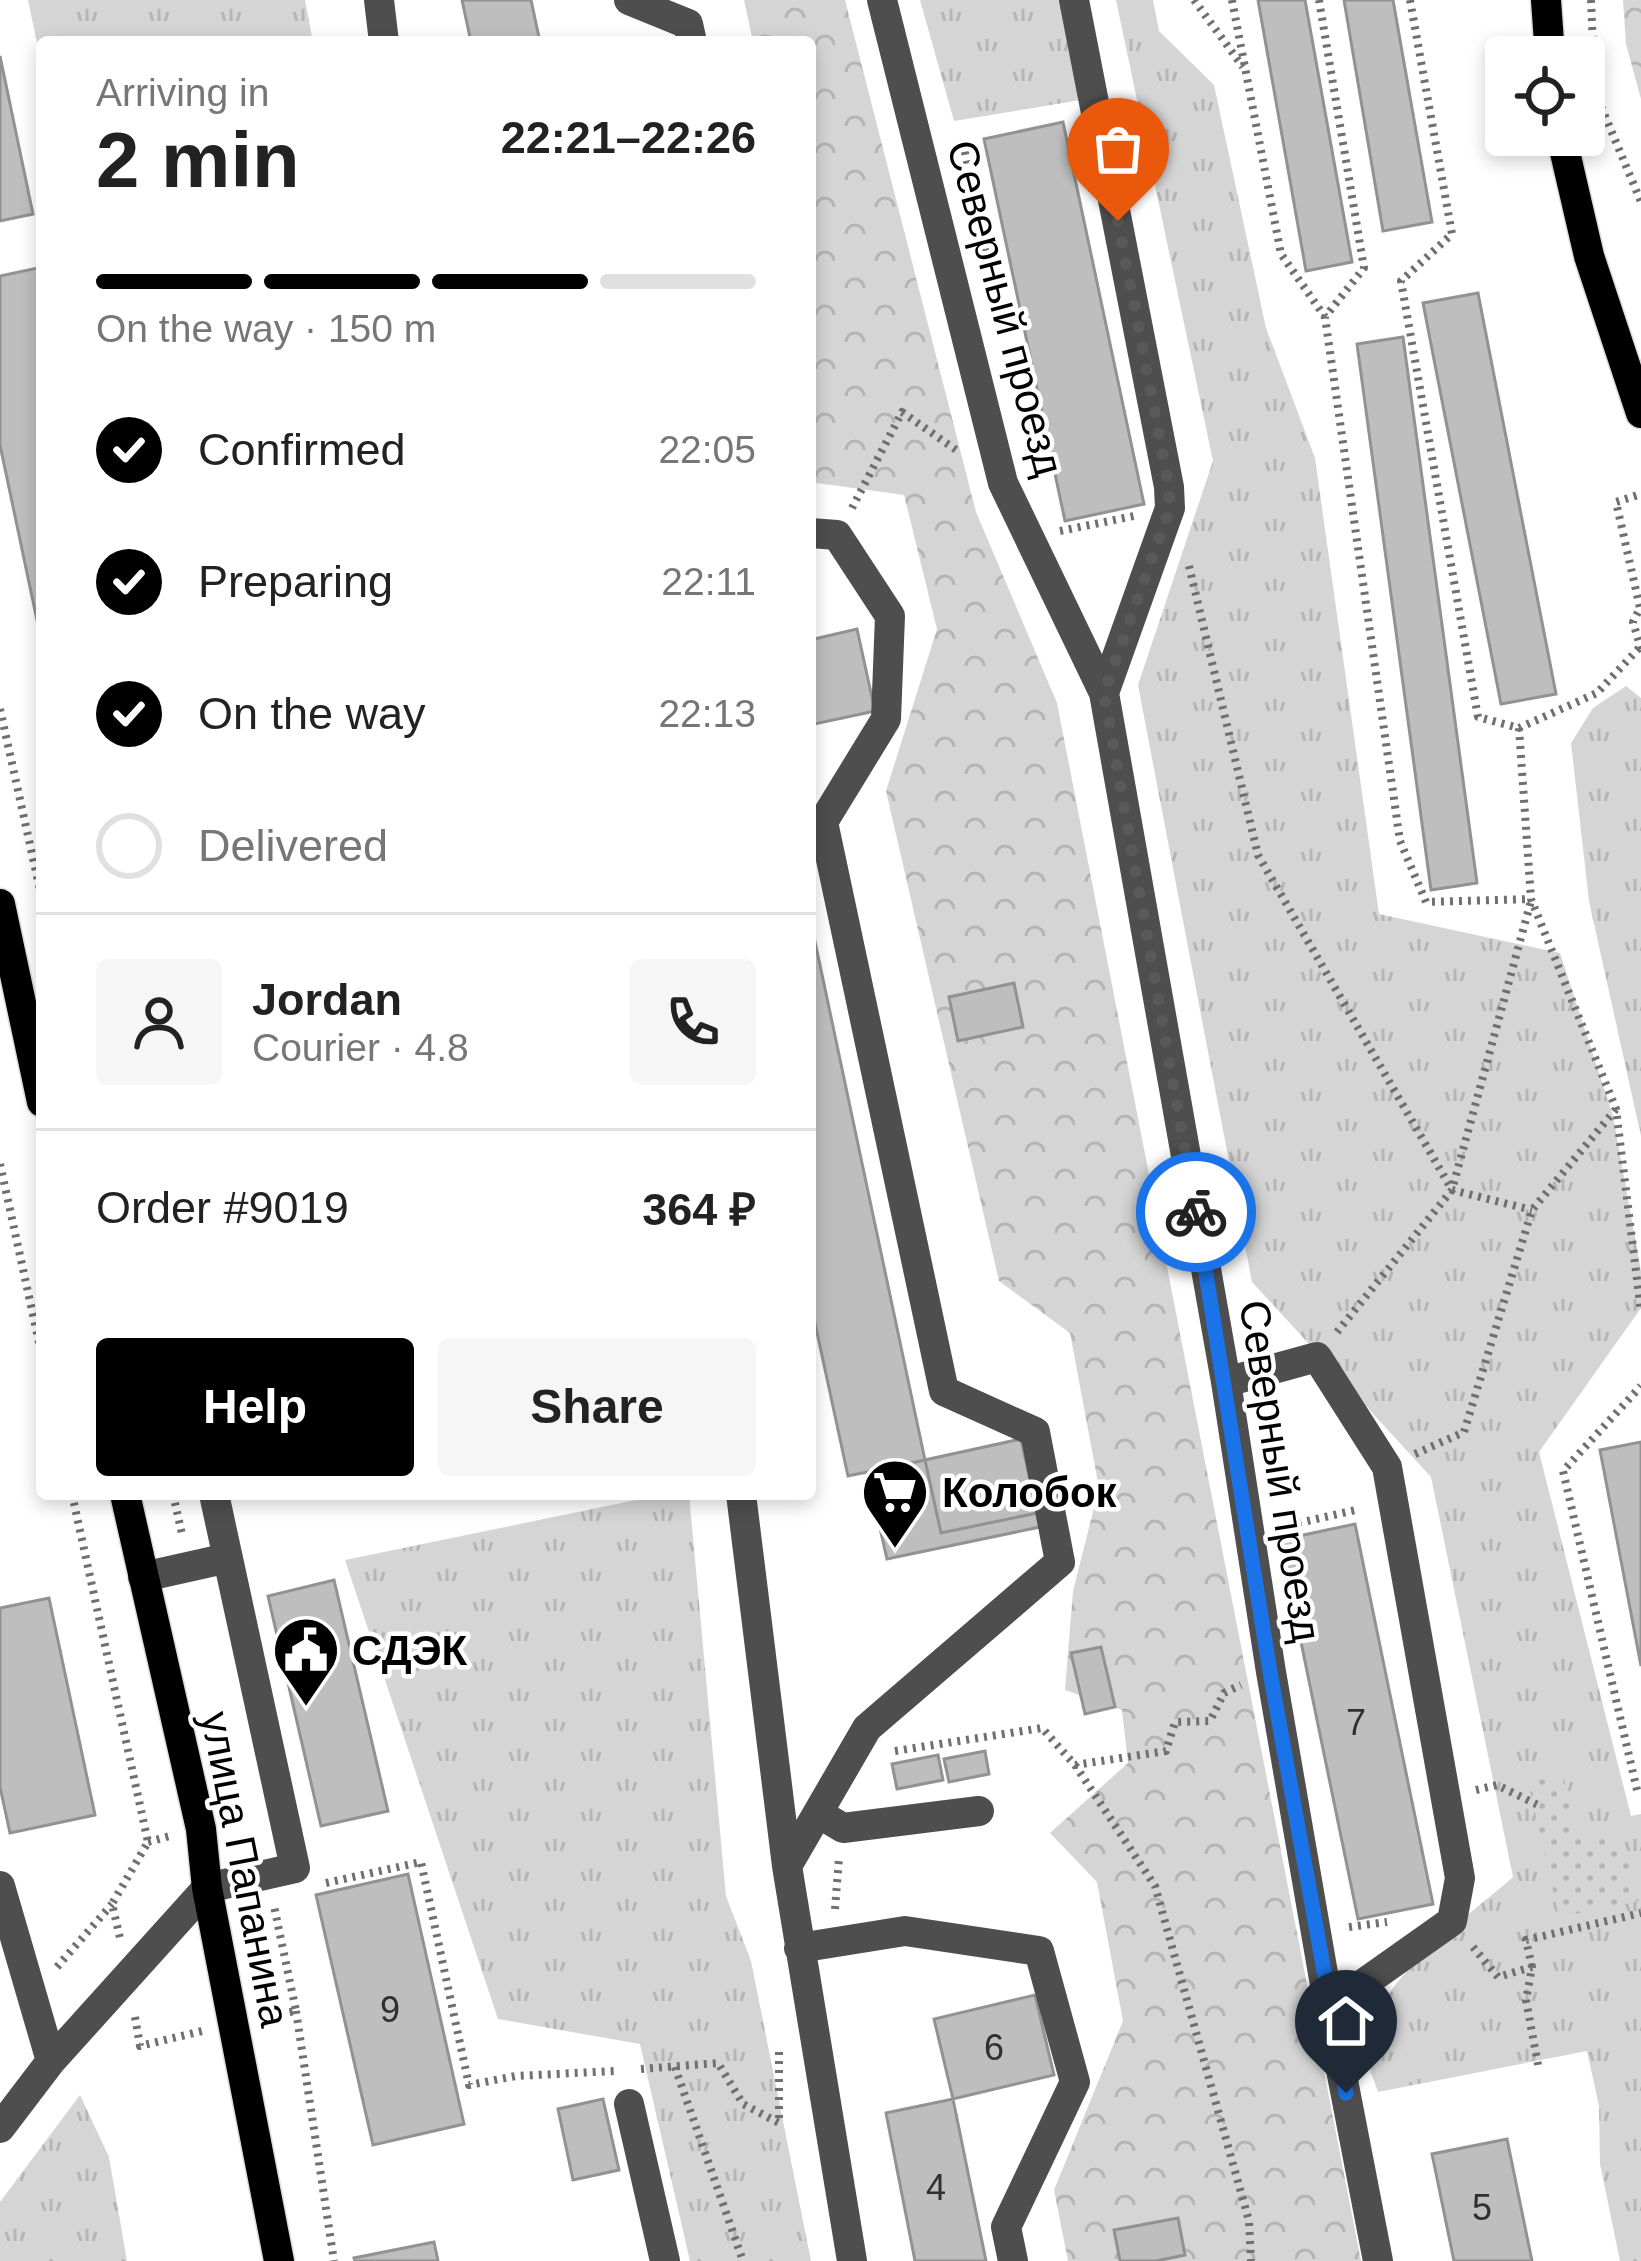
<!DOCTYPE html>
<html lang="en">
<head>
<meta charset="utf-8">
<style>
	:root { --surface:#fff; --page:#f6f6f6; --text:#222; --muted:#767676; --line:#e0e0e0; --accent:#000 }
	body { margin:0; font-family:Arial,sans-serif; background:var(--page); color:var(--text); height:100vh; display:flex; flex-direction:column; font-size:45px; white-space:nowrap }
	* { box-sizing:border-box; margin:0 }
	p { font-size:39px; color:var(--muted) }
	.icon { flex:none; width:66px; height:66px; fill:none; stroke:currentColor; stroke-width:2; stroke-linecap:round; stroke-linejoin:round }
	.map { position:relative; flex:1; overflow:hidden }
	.details { position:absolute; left:36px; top:36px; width:780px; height:1464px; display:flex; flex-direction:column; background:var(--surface); border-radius:12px; box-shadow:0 6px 18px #0003 }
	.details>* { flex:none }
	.tools { position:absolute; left:1485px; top:36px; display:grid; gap:24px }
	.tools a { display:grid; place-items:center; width:120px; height:120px; border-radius:12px; background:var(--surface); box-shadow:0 6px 18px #0003; font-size:60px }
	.pin { position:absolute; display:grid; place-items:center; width:102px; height:102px; color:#fff; margin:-123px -51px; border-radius:50% 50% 50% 0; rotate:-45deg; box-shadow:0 0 12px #0007 }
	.pin .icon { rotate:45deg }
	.courier { position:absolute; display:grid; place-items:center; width:120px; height:120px; margin:-60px; border:9px solid #1a73e8; border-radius:50%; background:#fff; color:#222; box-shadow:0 3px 15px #0007 }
	.head em { font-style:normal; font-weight:800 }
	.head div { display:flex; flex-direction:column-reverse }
	.head { display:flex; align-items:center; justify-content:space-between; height:204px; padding:0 60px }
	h1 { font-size:78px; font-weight:800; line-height:90px }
	.bar { display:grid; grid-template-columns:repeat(4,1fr); gap:18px 12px; align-content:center; height:144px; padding:0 60px }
	.bar i { height:15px; border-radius:9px; background:var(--line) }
	.bar .on { background:var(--accent) }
	.bar p { grid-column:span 4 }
	.line { display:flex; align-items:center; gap:30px; padding:0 60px; border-top:3px solid var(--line) }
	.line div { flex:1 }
	.round { display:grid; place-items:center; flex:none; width:126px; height:126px; border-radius:12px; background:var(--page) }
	ol { padding:0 60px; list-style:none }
	li { display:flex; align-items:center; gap:36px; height:132px }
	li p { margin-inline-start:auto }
	li .icon { padding:12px; border-radius:50%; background:var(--accent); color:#fff; stroke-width:4 }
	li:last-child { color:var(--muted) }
	li i { width:66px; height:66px; border:6px solid var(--line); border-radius:50% }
	.cta { display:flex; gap:24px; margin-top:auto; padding:24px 60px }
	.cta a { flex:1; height:138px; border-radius:12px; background:var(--accent); color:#fff; font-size:48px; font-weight:800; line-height:138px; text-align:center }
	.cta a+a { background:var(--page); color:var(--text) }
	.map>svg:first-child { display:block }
	.grass { fill:url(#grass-tufts) }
	.forest { fill:url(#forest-crowns) }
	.park { fill:url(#park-dots) }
	.building { fill:#bebebe; stroke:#929292; stroke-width:3 }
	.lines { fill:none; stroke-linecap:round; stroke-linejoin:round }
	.major-casing { stroke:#dbdbdb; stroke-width:33 }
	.path { stroke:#707070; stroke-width:8; stroke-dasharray:3 6; stroke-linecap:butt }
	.minor { stroke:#4e4e4e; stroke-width:30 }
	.major { stroke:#000; stroke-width:30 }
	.done { stroke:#595959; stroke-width:12; stroke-dasharray:0 21.6 }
	.route { stroke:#1a73e8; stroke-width:15 }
	.labels { text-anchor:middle; stroke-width:9; stroke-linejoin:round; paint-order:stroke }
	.number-label { font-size:36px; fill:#303030 }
	.street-label { font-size:42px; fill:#000; stroke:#fff }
	.poi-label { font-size:42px; font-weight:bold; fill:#000; stroke:#fff; text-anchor:start }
</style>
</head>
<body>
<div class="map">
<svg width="1641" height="2261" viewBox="0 0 1641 2261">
	<defs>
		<pattern id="grass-tufts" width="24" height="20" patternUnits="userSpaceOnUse" patternTransform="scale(3)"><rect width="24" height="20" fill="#d5d5d5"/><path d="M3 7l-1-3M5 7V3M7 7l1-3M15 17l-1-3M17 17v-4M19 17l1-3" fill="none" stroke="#b5b5b5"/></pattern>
		<pattern id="forest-crowns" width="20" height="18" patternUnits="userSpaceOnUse" patternTransform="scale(3)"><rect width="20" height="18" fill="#d5d5d5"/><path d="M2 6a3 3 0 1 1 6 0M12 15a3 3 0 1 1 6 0" fill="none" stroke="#b5b5b5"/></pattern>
		<pattern id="park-dots" width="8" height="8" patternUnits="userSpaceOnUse" patternTransform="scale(3)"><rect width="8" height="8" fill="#d5d5d5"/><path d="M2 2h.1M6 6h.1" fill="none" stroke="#b5b5b5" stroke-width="1.8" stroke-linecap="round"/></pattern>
	</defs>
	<rect width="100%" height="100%" fill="#fff"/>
	<path class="grass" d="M28 0H305L313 42H42V67Z
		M920 0H1067L1087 99 954 121Z
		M1116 0H1153L1159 31 1214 85 1266 328 1315 458 1379 914 1560 953 1613 1116 1641 1271V1308L1539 1452 1631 1816 1641 1814V2261H1620L1600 2164 1599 2106 1587 2051 1378 2092C1374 2079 1364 2060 1366 2047 1372 1983 1467 1918 1513 1877L1431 1477 1252 1282 1138 685 1213 461Z
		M1626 686 1641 698V1136L1589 901 1571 743 1593 708Z
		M665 1494H689L726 1896 751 1961 811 2261H690L640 2044 498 2019 345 1560Z
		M80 2095 109 2157 127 2261H0V2202Z"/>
	<path class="forest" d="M744 0H845L976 512 1057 703 1361 2261H1068L1054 2190 1123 2021 1097 1882 1050 1833 1128 1763 1122 1710 1065 1690 1073 1591 1099 1488 1070 1333 999 1281 886 791 937 629 904 495 810 482V42H753Z
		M1623 0H1641V99L1626 44Z"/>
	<path class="park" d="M1563 1776 1578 1833 1620 1836 1639 1901 1559 1917 1528 1782Z"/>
	<path class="building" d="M462 0H531L540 42H471Z
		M1258 0H1305L1352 262 1306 271Z
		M1344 0H1393L1432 222 1383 231Z
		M0 56 33 214 0 221Z
		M1063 122 1144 504 1065 521 984 139Z
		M42 267V644L0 445V276Z
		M1478 293 1556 694 1501 704 1423 303Z
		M1403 337 1477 883 1431 890 1357 344Z
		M857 629 875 711 810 725V640Z
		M810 918 925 1460 848 1476 810 1300Z
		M1014 983 1023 1027 958 1041 949 997Z
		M1021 1439 1037 1513 941 1533 925 1460Z
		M1641 1442V1666L1600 1450Z
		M925 1460 941 1533 1037 1513 1040 1527 887 1559 867 1472Z
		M1355 1524 1433 1904 1358 1919 1280 1540Z
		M334 1580 388 1811 321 1826 268 1596Z
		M49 1598 95 1815 10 1833 0 1787V1608Z
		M1101 1647 1115 1707 1085 1714 1071 1653Z
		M985 1751 989 1774 949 1782 944 1759Z
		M938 1755 943 1780 897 1789 892 1764Z
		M408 1874 464 2124 373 2145 316 1895Z
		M1035 1995 1054 2075 953 2099 934 2019Z
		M603 2099 619 2170 573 2180 558 2109Z
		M953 2099 986 2261H915L886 2113Z
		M1507 2139 1532 2261H1454L1432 2154Z
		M1178 2218 1185 2255 1156 2261H1120L1114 2230Z
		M434 2242 438 2261H355L354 2258Z"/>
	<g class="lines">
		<g class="major-casing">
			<path id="major" d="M1546 0 1550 57
				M1561 135 1589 256 1641 413
				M0 904 42 1102
				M125 1494 201 1829 207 1888 279 2261"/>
		</g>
		<path class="path" d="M1194 0 1243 67
			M1232 0 1281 254 1325 317
			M1319 0 1364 268 1325 317 1400 841 1426 902 1531 899
			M1410 0 1452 234 1401 281 1478 717 1519 728 1597 693 1641 646
			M1591 0 1595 92 1641 202
			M963 143 986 254
			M852 508 902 412 959 452
			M1060 531 1134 516
			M1189 566 1258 855 1452 1190 1532 1210
			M1641 649 1633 622 1640 608 1616 502 1641 494
			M0 709 42 899
			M1519 728 1531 899 1616 1109 1641 1312
			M0 1164 42 1356
			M1337 1332 1452 1190 1531 901
			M1415 1454 1464 1432 1532 1210 1616 1109
			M72 1494 148 1842 112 1904 120 1938
			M173 1494 182 1534
			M1281 1527 1360 1509
			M895 1751 1042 1728 1075 1765 1166 1751 1175 1722 1210 1721 1224 1693 1241 1685
			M1075 1765 1155 1886 1249 2221 1251 2261
			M1476 1790 1497 1785 1540 1806
			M1637 1790 1563 1471 1641 1386
			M148 1842 170 1836
			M326 1883 421 1862 469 2085 516 2076 614 2071
			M835 1909 839 1858
			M1349 1927 1387 1922
			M1473 1947 1498 1977 1532 1967 1526 2000 1539 2070
			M57 1967 112 1904
			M1532 1967 1526 1940 1641 1913
			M296 2011 334 2261
			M135 2017 140 2046 202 2031
			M263 2017 296 2011 274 1906
			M675 2067 743 2261
			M641 2069 718 2063 743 2104 779 2123V2047"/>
		<path class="minor" d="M379 0 384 42
			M629 0 688 24 692 42
			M882 0 1003 483 1104 693
			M1074 0 1169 487 1170 508 1104 693 1226 1382 1271 1672 1329 2008 1378 2261
			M1226 1382 1317 1357 1387 1467 1460 1878 1452 1921 1329 2008
			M741 1494 787 1866 852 2261
			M143 1577 228 1558
			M818 1813 843 1828 979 1811
			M787 1866 867 1728 1060 1562 1035 1432 944 1391 823 822 886 719 890 616 837 535 810 533
			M0 1886 51 2061
			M799 1948 905 1931 1039 1951 1075 2082 1006 2227 1013 2261
			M629 2104 665 2261
			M0 2128 51 2061 207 1888 295 1868 214 1494"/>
		<use href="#major" class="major"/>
	</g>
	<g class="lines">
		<path class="done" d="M1118 221 1169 487 1170 508 1104 693 1196 1212"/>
		<path class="route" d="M1196 1212 1270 1672 1346 2093"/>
	</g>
	<defs>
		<g id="supermarket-pin" transform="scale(3.45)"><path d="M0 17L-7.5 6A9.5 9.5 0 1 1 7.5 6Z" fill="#000" stroke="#fff"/><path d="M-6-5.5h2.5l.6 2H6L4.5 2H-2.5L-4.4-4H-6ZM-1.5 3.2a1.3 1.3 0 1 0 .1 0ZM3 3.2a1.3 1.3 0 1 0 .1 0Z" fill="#fff"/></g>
		<g id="civic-pin" transform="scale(3.45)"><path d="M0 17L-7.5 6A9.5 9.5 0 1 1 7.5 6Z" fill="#000" stroke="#fff"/><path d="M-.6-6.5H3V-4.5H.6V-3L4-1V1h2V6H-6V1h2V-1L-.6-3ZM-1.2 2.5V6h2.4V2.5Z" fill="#fff"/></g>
	</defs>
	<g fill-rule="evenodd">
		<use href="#supermarket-pin" x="895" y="1492"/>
		<use href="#civic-pin" x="306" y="1650"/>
	</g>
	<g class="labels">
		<g class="number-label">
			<text x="1356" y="1735">7</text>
			<text x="390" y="2022">9</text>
			<text x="994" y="2060">6</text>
			<text x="936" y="2200">4</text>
			<text x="1482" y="2220">5</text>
		</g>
		<g class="street-label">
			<text transform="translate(1006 308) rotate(75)" y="15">Северный проезд</text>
			<text transform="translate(1281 1471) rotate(81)" y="15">Северный проезд</text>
			<text transform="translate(246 1869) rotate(79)" y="15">улица Папанина</text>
		</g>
		<g class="poi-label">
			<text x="942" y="1507">Колобок</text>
			<text x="352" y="1665">СДЭК</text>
		</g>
	</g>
</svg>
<div class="tools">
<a><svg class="icon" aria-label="locate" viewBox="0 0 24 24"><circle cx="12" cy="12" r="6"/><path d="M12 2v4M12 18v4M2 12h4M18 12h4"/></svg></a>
</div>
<div class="pin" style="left:1118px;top:221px;background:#ea580c"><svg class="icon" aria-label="bag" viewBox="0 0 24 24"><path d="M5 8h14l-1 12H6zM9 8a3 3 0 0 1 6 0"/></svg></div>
<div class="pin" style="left:1346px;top:2093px;background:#1f2937"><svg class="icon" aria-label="home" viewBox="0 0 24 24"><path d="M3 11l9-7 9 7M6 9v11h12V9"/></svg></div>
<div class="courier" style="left:1196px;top:1212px"><svg class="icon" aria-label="bike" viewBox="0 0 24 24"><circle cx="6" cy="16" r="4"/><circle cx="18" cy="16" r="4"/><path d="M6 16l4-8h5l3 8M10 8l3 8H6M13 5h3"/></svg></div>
<section class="details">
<div class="head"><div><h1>2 min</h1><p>Arriving in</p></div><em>22:21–22:26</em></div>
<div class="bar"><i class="on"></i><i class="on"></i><i class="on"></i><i></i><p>On the way · 150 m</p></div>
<ol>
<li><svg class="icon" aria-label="check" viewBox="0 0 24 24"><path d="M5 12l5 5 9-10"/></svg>Confirmed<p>22:05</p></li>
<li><svg class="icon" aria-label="check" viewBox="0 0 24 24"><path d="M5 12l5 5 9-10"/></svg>Preparing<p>22:11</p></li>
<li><svg class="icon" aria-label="check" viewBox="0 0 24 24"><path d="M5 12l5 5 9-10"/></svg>On the way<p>22:13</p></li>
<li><i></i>Delivered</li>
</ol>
<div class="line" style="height:216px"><a class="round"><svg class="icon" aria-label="person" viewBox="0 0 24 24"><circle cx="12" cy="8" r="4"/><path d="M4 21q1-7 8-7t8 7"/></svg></a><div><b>Jordan</b><p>Courier · 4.8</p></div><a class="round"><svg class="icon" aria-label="phone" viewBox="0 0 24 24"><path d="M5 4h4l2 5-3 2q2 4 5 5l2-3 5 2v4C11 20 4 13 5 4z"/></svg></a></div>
<div class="line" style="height:156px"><div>Order #9019</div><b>364 ₽</b></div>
<div class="cta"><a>Help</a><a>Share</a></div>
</section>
</div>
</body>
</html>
